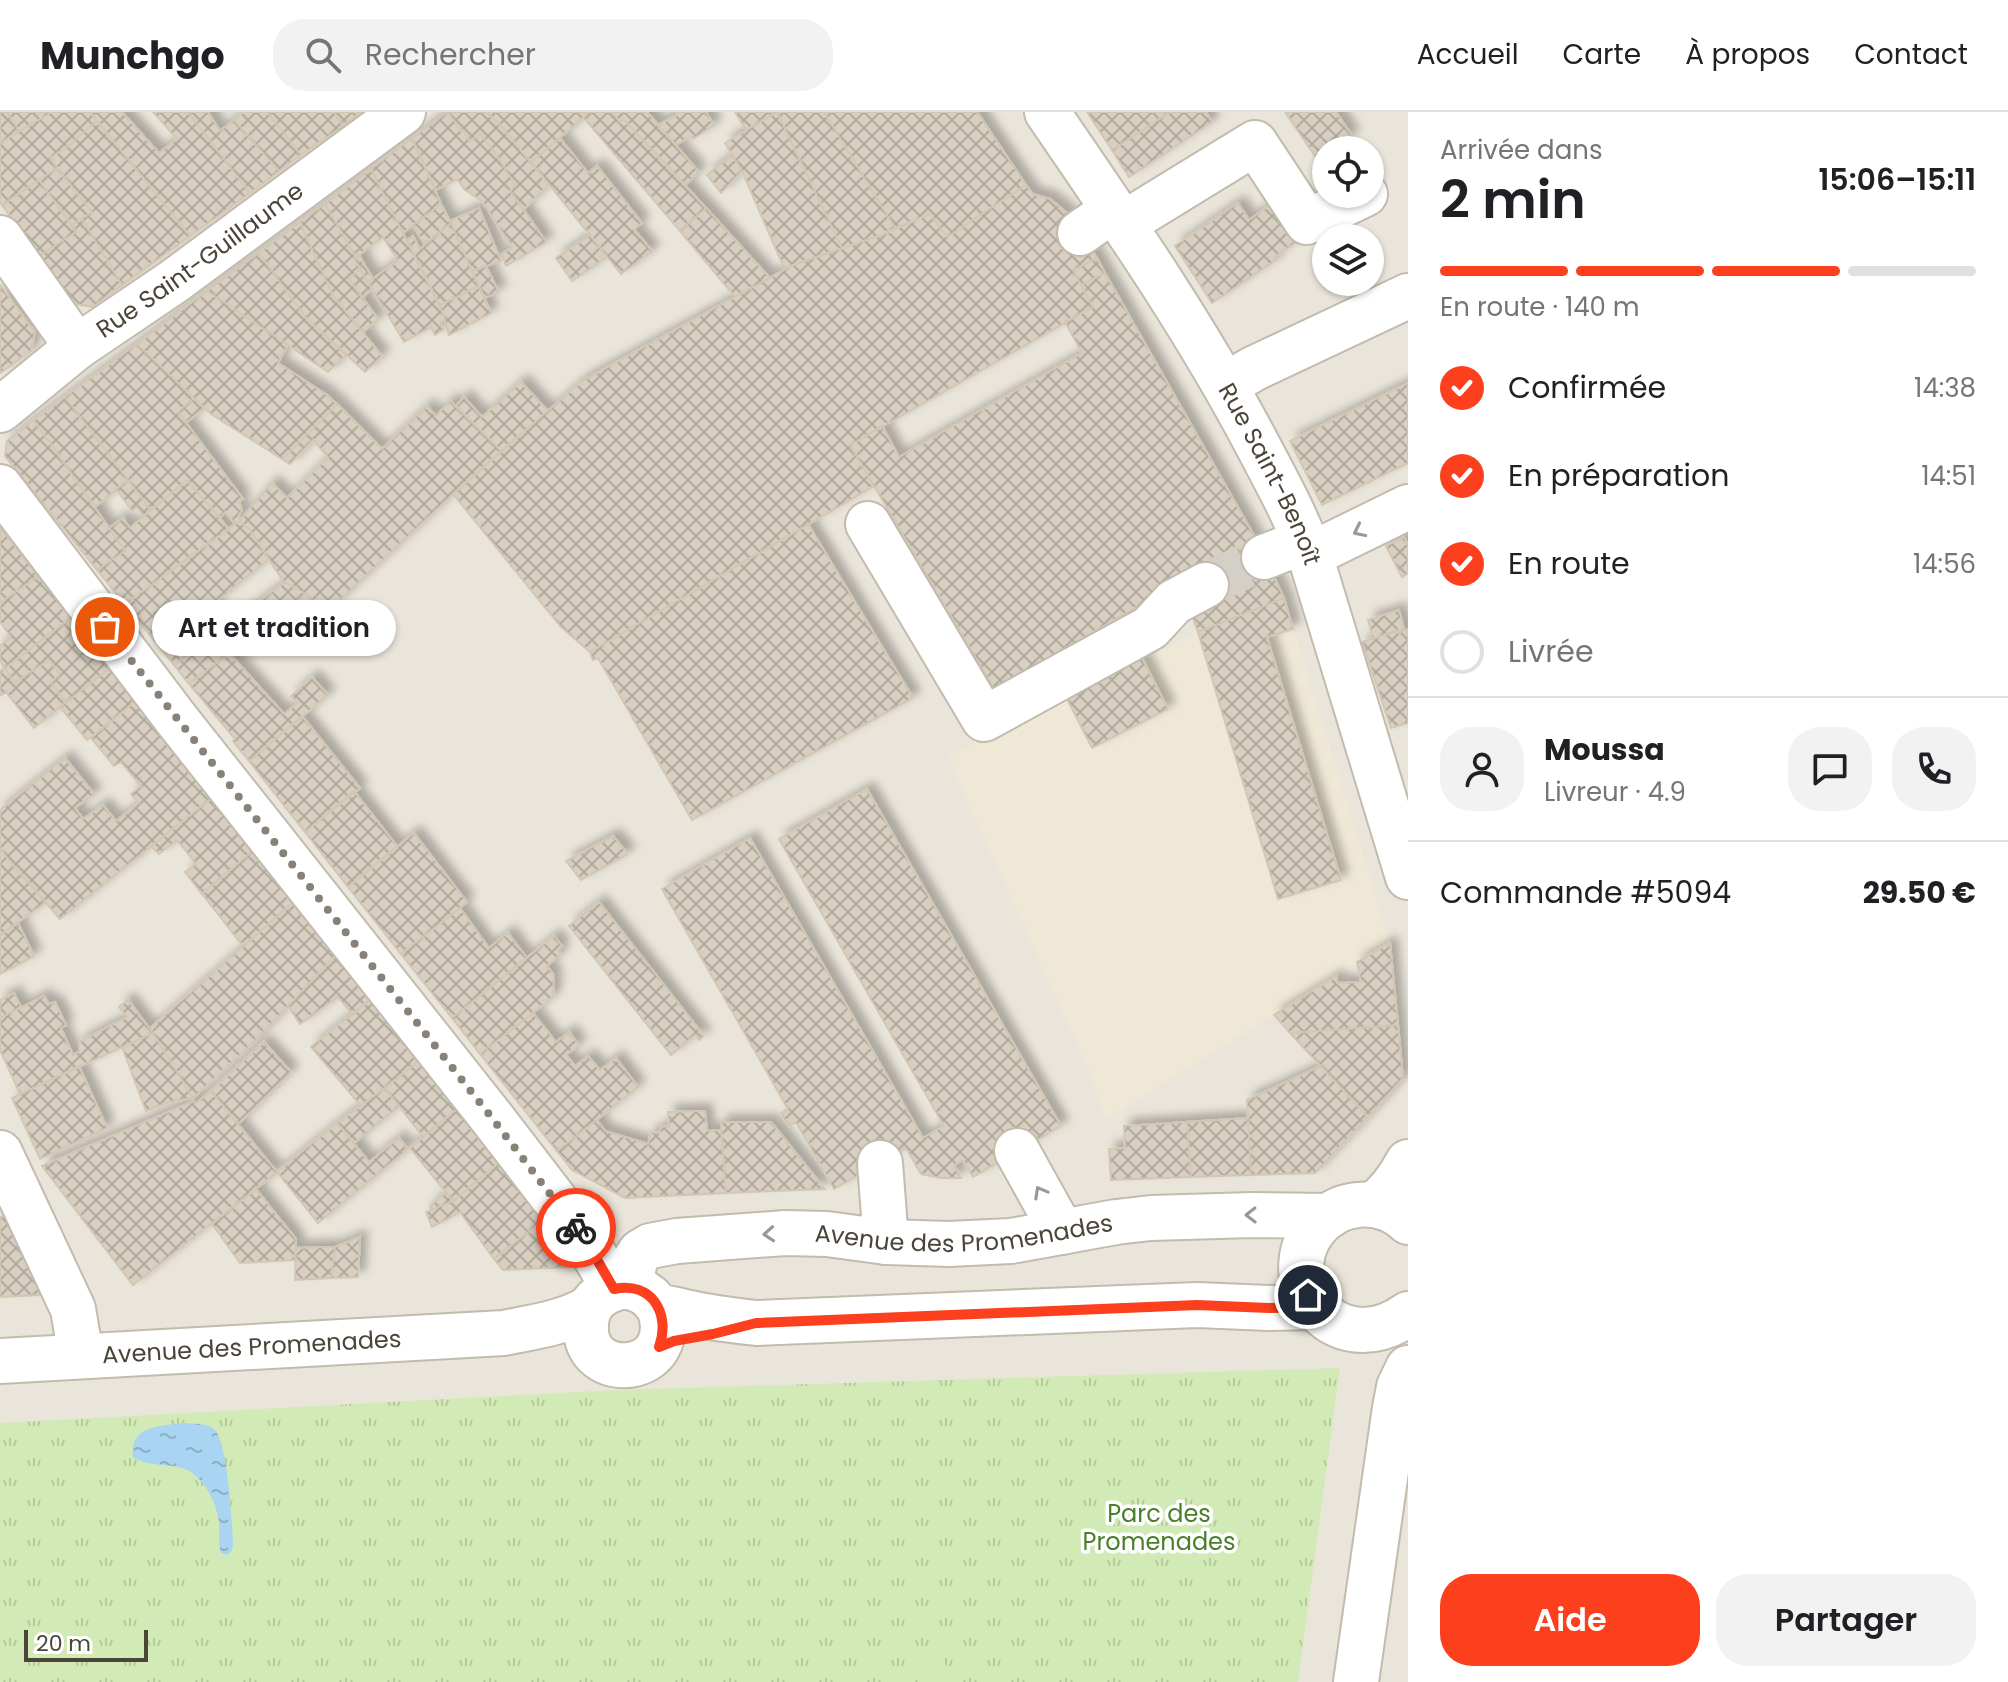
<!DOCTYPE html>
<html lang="fr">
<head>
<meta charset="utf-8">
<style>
	:root { --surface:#fff; --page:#f2f2f2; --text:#202124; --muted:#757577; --line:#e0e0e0; --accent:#fc3f1d }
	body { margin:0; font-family:Poppins,sans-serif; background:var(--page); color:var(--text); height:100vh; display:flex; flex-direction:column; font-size:30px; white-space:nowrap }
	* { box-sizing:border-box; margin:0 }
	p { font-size:26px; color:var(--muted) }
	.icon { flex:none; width:44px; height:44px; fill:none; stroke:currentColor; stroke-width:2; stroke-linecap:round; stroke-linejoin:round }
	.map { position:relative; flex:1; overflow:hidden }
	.drawer { display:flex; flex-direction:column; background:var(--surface); width:600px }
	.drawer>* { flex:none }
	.tools { position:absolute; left:1312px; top:24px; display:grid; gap:16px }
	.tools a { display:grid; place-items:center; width:72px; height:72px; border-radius:50%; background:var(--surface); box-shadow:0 2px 6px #0004; font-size:40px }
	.scale { position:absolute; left:24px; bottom:20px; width:124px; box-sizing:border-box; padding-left:8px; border:4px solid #4b4439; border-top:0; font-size:22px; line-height:28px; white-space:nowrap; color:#4b4439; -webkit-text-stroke:6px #fff; paint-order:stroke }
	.pin { position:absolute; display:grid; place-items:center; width:68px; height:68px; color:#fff; margin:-34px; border:4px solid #fff; border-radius:50%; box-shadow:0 2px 8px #0007 }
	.courier { position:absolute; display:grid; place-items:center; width:80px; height:80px; margin:-40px; border:6px solid #fc3f1d; border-radius:50%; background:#fff; color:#222; box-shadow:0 2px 10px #0007 }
	.bubble { position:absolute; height:56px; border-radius:28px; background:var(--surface); box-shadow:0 2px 6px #0004; font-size:26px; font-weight:600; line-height:56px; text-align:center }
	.summary em { font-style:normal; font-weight:600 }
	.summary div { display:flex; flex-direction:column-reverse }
	.summary { display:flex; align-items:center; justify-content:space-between; height:136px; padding:0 32px }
	h1 { font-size:52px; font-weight:600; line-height:60px }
	.bar { display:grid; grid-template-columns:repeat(4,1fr); gap:12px 8px; align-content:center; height:96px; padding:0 32px }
	.bar i { height:10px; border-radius:6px; background:var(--line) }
	.bar .on { background:var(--accent) }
	.bar p { grid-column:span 4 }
	.line { display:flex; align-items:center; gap:20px; padding:0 32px; border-top:2px solid var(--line) }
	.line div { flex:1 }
	.round { display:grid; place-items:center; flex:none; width:84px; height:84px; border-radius:32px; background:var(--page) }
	ol { padding:0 32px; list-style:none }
	li { display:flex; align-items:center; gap:24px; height:88px }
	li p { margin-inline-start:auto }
	li .icon { padding:8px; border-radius:50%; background:var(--accent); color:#fff; stroke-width:4 }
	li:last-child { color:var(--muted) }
	li i { width:44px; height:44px; border:4px solid var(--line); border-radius:50% }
	.button { display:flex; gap:16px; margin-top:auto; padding:16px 32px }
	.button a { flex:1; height:92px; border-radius:32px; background:var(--accent); color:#fff; font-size:32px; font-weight:600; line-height:92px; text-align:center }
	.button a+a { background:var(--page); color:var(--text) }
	header { display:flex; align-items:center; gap:48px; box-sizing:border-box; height:112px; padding:0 40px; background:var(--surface); border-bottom:2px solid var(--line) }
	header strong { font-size:38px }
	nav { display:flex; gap:44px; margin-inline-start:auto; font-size:28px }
	.search { width:560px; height:72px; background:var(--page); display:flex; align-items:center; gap:20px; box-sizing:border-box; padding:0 28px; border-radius:32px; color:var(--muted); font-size:30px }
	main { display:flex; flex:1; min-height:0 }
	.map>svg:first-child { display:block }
	.residential { fill:#eae5da; fill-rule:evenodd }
	.education { fill:#efe8d6 }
	.grass { fill:url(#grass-tufts) }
	.pitch { fill:#d2eab5 }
	.water { fill:url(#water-ripples) }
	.building { fill:url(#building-cross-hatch); stroke:#d3c7b4; stroke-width:2; filter:url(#shadow) }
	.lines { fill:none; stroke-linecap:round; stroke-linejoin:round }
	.minor-tunnel { stroke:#d4d0c8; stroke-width:44; stroke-dasharray:44 22; stroke-linecap:butt }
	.minor-casing { stroke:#c2bbae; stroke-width:48 }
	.minor { stroke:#fff; stroke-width:44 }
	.oneway { stroke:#9c9892 }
	.done { stroke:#878178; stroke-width:8; stroke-dasharray:0 14.4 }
	.route { stroke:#fc3f1d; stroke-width:10 }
	.labels { text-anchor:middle; stroke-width:7; stroke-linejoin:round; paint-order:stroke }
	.street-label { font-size:24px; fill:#4b4439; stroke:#fff }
	.park-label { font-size:24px; fill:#4a7f2a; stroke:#fff }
</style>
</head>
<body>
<header>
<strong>Munchgo</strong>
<div class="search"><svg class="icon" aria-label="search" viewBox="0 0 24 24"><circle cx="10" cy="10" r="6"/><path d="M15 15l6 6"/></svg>Rechercher</div>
<nav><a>Accueil</a><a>Carte</a><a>À propos</a><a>Contact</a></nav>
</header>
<main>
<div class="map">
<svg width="1408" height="1570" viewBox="0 0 1408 1570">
	<defs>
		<pattern id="grass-tufts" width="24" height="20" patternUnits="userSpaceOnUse" patternTransform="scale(2)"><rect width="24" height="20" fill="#d2eab5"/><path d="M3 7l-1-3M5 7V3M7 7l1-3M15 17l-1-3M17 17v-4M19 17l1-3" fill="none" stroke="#b6ca9c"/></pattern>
		<pattern id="water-ripples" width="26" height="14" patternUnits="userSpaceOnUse" patternTransform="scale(2)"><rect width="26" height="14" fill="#a9d4f2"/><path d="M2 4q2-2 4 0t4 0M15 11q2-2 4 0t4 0" fill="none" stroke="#8caec5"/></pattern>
		<pattern id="building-cross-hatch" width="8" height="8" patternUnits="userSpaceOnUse" patternTransform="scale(2)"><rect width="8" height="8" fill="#d8cfc1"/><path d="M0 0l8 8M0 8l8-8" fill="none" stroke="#b1aa9e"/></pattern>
		<filter id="shadow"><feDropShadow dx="7" dy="-7" stdDeviation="4" flood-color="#0004"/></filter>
	</defs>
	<rect width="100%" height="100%" fill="#f6f3ec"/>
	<path class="residential" d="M0 0H1408V1570H0ZM1326 38H1370V82H1326ZM1326 126H1370V170H1326Z"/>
	<path class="education" d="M1284 486 1390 831 1106 1007 1085 950 948 645 1198 520Z"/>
	<path class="grass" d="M1340 1256 1298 1570H0V1311L614 1278Z"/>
	<path class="pitch" d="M932 1537C944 1544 948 1558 953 1570H920L921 1543 926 1539Z"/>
	<path class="water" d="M183 1311C192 1312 205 1311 213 1316 228 1326 232 1412 233 1432L232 1439 227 1443 221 1441C218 1430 220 1421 219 1410 217 1391 202 1361 182 1356 165 1351 148 1355 133 1345 129 1314 160 1314 183 1311Z"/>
	<path class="building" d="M0 0H7L19 19 0 31Z
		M7 0H52L19 19Z
		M52 0H90L97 9 74 28 75 29 50 46 57 56 2 93 0 91V31Z
		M90 0H122L159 41 177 27 153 0H188L250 81 190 124Z
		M188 0H208L220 19 234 8 279 59 250 81Z
		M244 0H267L301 43 279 59 234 8Z
		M267 0H334L343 14 301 43Z
		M334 0H361L343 14Z
		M448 0 461 19 463 18 470 29 481 22 497 44 516 74 510 78 546 130 506 154 502 142 512 135 482 89 465 78 457 67 436 78 412 26Z
		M448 0H486L501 14 549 73 523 98 510 78 516 74 497 44 481 22 470 29 463 18 461 19Z
		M486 0H590L531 50 501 14Z
		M590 0H612L620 10 623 7 706 96 680 119 583 5Z
		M612 0H647L699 60 685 73 623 7 620 10Z
		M676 0H706L714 13 693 27 691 24 676 33 658 13 677 3Z
		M735 0H776L746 18Z
		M777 0 842 136 784 156 742 59 725 31Z
		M777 0H824L895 116 886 120 887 121 842 136Z
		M824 0H977L1026 73 947 125 930 102 895 116Z
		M1087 0H1170L1112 38Z
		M1170 0H1206L1212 10 1129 65 1112 38Z
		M1285 0H1336L1352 24 1331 38H1326V41L1317 47Z
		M97 9 190 124 122 173 82 107 92 100 50 46 75 29 74 28Z
		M412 26 441 92 403 121 371 57Z
		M560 26 588 61 597 54 642 111 634 117 652 139 621 162 531 50Z
		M732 43 742 59 721 81 707 63Z
		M57 56 92 100 72 113 39 68Z
		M371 57 442 199 445 208 440 211 443 218 435 223 431 215 404 230 368 170 398 149 383 125 356 145 325 92Z
		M39 68 76 120 39 144 2 93Z
		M1026 73 1033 82 1050 87 1067 101 1097 146 1073 158 1093 195 850 333 874 374 590 540 561 515 453 382 582 269 793 153 887 121 930 102 947 125Z
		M1238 91 1249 108 1270 93 1295 131 1274 145 1276 148 1212 191 1175 134Z
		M325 92 356 145 354 146 360 157 349 167 378 207 363 220 333 184 300 110Z
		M441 92 451 111 424 132 413 113Z
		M479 96 501 149 472 159 450 109Z
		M706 96 770 166 735 185 680 119Z
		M82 107 122 173 92 195 75 192 39 144 76 120 72 113Z
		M300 110 333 184 382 244 365 260 306 206 259 141Z
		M451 111 479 174 440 193 407 128 413 124 420 137Z
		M590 123 607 145 572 169 556 146Z
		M259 141 306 206 346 243 328 260 207 179Z
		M359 143 373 167 368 170 354 146Z
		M1097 146 1105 161 1081 173 1073 158Z
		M486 154 499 180 484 186 472 159Z
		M360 157 372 177 362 186 349 167Z
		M1105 161 1257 429 1284 486 1198 520 1190 498 1198 460 994 577 850 333 882 314 899 345 1082 241 1065 210 1093 195 1081 173Z
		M0 173 35 220 31 239 0 261Z
		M479 174 491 201 449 223 440 193Z
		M207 179 288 233 278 251 327 283 337 292 282 347 211 302 137 232Z
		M137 232 194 286 178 300 243 387 239 389 242 398 238 404 241 408 235 412 225 400 220 406 187 368 151 398 65 285Z
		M521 270 548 299 501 339 456 294 464 285 482 305Z
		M1408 271V351L1322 393 1290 329Z
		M65 285 128 368 95 395 34 308Z
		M194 286 204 296 186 311 178 300Z
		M450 289 501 339 453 382 326 501 306 482 283 469 249 417 239 409 272 371 287 386 328 345 313 328 290 352 282 347 337 292 382 337 427 294 436 304Z
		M34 308 125 439 97 458 5 344 7 329Z
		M128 368 151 398 144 404 137 395 132 399 116 377Z
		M187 368 229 417 125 492 97 458 125 439 109 416 123 406 130 416Z
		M239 409 249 417 269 447 212 493 157 532 125 492Z
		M808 412 913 586 692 708 598 546 593 548 590 540Z
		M0 415 38 464 0 491Z
		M1404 425 1408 434V461L1402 465 1386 434Z
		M38 464 72 505 5 556 0 550V534L11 525 0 510V491Z
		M285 470 306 482 250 525 237 506Z
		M306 482 326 501 275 540 259 518Z
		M1284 486 1293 517 1267 525 1341 768 1278 787 1198 520Z
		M212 493 227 513 174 553 157 532Z
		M1399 498 1404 517 1373 527 1368 508Z
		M72 505 111 555 66 590 51 571 60 562 49 548 14 571 5 556Z
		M236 506 250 525 189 572 174 553Z
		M1408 517V611L1391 616 1362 530 1399 518V521Z
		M229 541 284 602 298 591 291 584 312 565 328 583 249 649 233 629 235 627 189 572Z
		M1142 546 1168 597 1092 636 1066 585Z
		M49 548 60 562 51 571 66 590 34 616 6 580 0 584V559L5 556 14 571Z
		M111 555 137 588 87 628 60 595Z
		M137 588 213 685 60 807 7 746 0 735V698L65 646 94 682 75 696 83 707 103 693 116 709 139 691 131 682 141 674 121 650 114 654 91 626Z
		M302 604 360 676 305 720 249 649Z
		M867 677 1061 1014 973 1065 963 1048 954 1053 961 1066H941L921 1062 906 1036 834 1077 796 1010 789 1014 781 1001 788 997 662 777 750 726 923 1026 944 1014 779 727Z
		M354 679 397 734 348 775 305 720Z
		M213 685 255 737 202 782 185 760 196 752 177 728 159 742 151 734Z
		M414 721 467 790 401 842 348 775Z
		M613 724 628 742 581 768 566 749Z
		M0 735 7 746 46 790 0 823Z
		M255 737 295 789 243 834 202 782Z
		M295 789 337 842 253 931 193 986 150 916Z
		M599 790 704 924 699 928 695 923 671 943 569 814Z
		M460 796 489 836 508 821 527 846 452 906 401 842Z
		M18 811 34 844 0 862V823Z
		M554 824 562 834 558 838 561 842 547 854 554 863 553 885 480 942 452 906Z
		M1390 831 1398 913 1290 921 1274 903 1337 864V871L1361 870 1357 850Z
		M337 842 372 886 353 903 338 885 300 912 288 894Z
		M14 881 21 895 0 906V888Z
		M44 884 49 892 55 890 66 913 61 916 73 943 79 940V930L127 905 119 895 128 888 153 921 20 982 0 938V906Z
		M372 886 420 948 361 994 311 935Z
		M533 901 556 930 569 920 579 933 566 943 575 954 588 944 600 958 616 946 638 975 557 1039 480 942Z
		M1398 913 1403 966 1368 1005 1290 921Z
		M153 921 193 986 166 991 146 999 122 935Z
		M264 930 291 960 238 1012 211 979Z
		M420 948 458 996 423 1025 385 976Z
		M79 954 107 1016 40 1047 12 986Z
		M1321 954 1368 1005 1315 1061 1251 1063 1247 988Z
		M385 976 399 994 354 1031 337 1011Z
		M211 979 277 1060 133 1173 42 1054 194 989 195 992Z
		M458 996 500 1050 453 1089 410 1036Z
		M705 999 707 1019 721 1018 726 1081 625 1086 572 1058 557 1039 597 1008 605 1019 648 1032 651 1020 660 1021V1014L669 1015 668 1000Z
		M1248 1006 1251 1063 1191 1065 1187 1010Z
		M721 1010H771L825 1077 726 1081Z
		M1187 1010 1191 1065 1111 1068 1109 1037 1125 1036 1124 1014Z
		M337 1011 369 1050 399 1026 408 1037 318 1111 277 1060Z
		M500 1050 546 1106 494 1147 460 1100 432 1115 426 1100 453 1089Z
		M256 1077 296 1127 295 1148 240 1151 212 1112Z
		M446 1080 453 1089 431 1098 430 1094Z
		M6 1104 10 1115 41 1183 0 1185V1105Z
		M546 1106 576 1144 572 1155 503 1158 494 1147Z
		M360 1125 358 1165 331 1166 335 1135Z
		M335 1135 331 1166 295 1168 296 1136Z"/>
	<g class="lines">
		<path class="minor-tunnel" d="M1206 473 1264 445"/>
		<g class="minor-casing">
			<g id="minor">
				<path id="s1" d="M1047 0C1121 108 1196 216 1257 332 1276 368 1296 404 1310 443L1408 765"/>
				<path d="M1123 112 1255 31 1307 110 1365 82"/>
				<path d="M1080 121 1113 98"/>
				<path d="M0 126 77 235"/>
				<path d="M1226 273 1253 257 1408 184"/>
				<path id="s2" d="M0 298 77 235 173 170 403 0"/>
				<path d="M0 375 177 608 492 1006 585 1127 614 1177"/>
				<path d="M868 412 984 607 1150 516 1174 490 1206 473"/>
				<path d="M1310 443 1408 395"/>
				<path d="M1264 445 1305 429"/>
				<path d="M1017 1039 1062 1120"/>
				<path d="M0 1041 73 1197 81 1244"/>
				<path d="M880 1051 886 1130"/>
				<path d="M1373 1093C1388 1082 1399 1067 1408 1050"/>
				<path d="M1408 1110C1395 1097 1376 1091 1358 1093 1345 1094 1334 1099 1324 1107 1264 1160 1333 1256 1408 1202"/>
				<path id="s3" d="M630 1175 635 1148 640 1140 650 1134 677 1129 785 1121 827 1122 886 1130 949 1132 1011 1129 1116 1110 1151 1106 1252 1103 1329 1104"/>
				<path d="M658 1193C686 1265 581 1274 586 1212 586 1202 591 1191 599 1185 606 1179 618 1174 628 1175 635 1176 644 1180 650 1185 653 1188 655 1192 659 1194 664 1196 672 1197 677 1198 703 1205 729 1208 756 1211L1197 1193 1269 1196 1315 1195"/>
				<path id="s4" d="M0 1249 504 1221C533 1215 564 1211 589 1196"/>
				<path d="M1356 1570 1395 1296 1399 1275 1408 1256"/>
			</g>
		</g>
		<use href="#minor" class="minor"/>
	</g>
	<defs><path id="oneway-chevron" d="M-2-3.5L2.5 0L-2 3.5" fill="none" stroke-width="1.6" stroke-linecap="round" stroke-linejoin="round" transform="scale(2)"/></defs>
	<g class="oneway">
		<use href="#oneway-chevron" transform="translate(1359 419) rotate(154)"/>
		<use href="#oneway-chevron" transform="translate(1040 1080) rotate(-119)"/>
		<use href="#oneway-chevron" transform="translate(1251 1103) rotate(179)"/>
		<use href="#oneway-chevron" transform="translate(769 1122) rotate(176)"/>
	</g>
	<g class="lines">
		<path class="done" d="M105 515 492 1006 576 1116"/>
		<path class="route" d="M576 1116 585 1127 614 1177C652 1169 671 1202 659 1235L674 1229 713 1222 756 1211 1197 1193 1269 1196 1315 1195 1308 1183"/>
	</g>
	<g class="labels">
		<g class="street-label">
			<text dy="8" stroke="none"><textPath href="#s2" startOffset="250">Rue Saint-Guillaume</textPath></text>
			<text dy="8" stroke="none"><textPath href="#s1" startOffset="426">Rue Saint-Benoît</textPath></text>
			<text dy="8" stroke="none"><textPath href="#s3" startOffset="364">Avenue des Promenades</textPath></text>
			<text dy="8" stroke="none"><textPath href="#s4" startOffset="252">Avenue des Promenades</textPath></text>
		</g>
		<g class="park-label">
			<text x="1159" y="1410">Parc des<tspan x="1159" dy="28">Promenades</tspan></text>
		</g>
	</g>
</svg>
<div class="tools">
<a><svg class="icon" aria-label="locate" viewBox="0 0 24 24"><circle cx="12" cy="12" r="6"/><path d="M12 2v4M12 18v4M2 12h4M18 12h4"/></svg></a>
<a><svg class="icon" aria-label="layers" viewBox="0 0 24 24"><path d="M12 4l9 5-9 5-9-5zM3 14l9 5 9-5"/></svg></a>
</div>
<div class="scale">20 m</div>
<div class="pin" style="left:105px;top:515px;background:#ea580c"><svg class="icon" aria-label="bag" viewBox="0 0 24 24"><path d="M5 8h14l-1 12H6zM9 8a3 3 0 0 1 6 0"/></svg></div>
<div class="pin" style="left:1308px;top:1183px;background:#1f2937"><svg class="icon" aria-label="home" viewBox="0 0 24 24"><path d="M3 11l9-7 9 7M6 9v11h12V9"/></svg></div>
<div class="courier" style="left:576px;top:1116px"><svg class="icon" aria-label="bike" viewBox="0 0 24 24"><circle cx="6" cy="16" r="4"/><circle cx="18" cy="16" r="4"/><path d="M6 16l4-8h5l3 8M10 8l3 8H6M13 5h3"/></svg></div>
<div class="bubble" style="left:152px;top:488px;width:244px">Art et tradition</div>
</div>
<section class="drawer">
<div class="summary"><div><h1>2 min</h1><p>Arrivée dans</p></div><em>15:06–15:11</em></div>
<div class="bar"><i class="on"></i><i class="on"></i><i class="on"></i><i></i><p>En route · 140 m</p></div>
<ol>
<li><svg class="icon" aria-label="check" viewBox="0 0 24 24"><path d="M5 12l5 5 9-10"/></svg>Confirmée<p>14:38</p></li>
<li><svg class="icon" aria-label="check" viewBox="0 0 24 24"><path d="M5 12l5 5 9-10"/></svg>En préparation<p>14:51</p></li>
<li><svg class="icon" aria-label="check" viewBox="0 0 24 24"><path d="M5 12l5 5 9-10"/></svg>En route<p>14:56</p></li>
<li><i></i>Livrée</li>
</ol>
<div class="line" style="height:144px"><a class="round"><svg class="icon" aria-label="person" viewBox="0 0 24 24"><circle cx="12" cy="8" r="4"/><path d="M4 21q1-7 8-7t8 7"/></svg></a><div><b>Moussa</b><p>Livreur · 4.9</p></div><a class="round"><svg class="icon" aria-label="chat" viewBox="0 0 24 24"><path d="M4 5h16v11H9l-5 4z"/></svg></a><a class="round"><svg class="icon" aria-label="phone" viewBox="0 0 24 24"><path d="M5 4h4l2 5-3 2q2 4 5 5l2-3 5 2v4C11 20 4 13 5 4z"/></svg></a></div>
<div class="line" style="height:104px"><div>Commande #5094</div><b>29.50 €</b></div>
<div class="button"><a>Aide</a><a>Partager</a></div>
</section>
</main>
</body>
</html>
